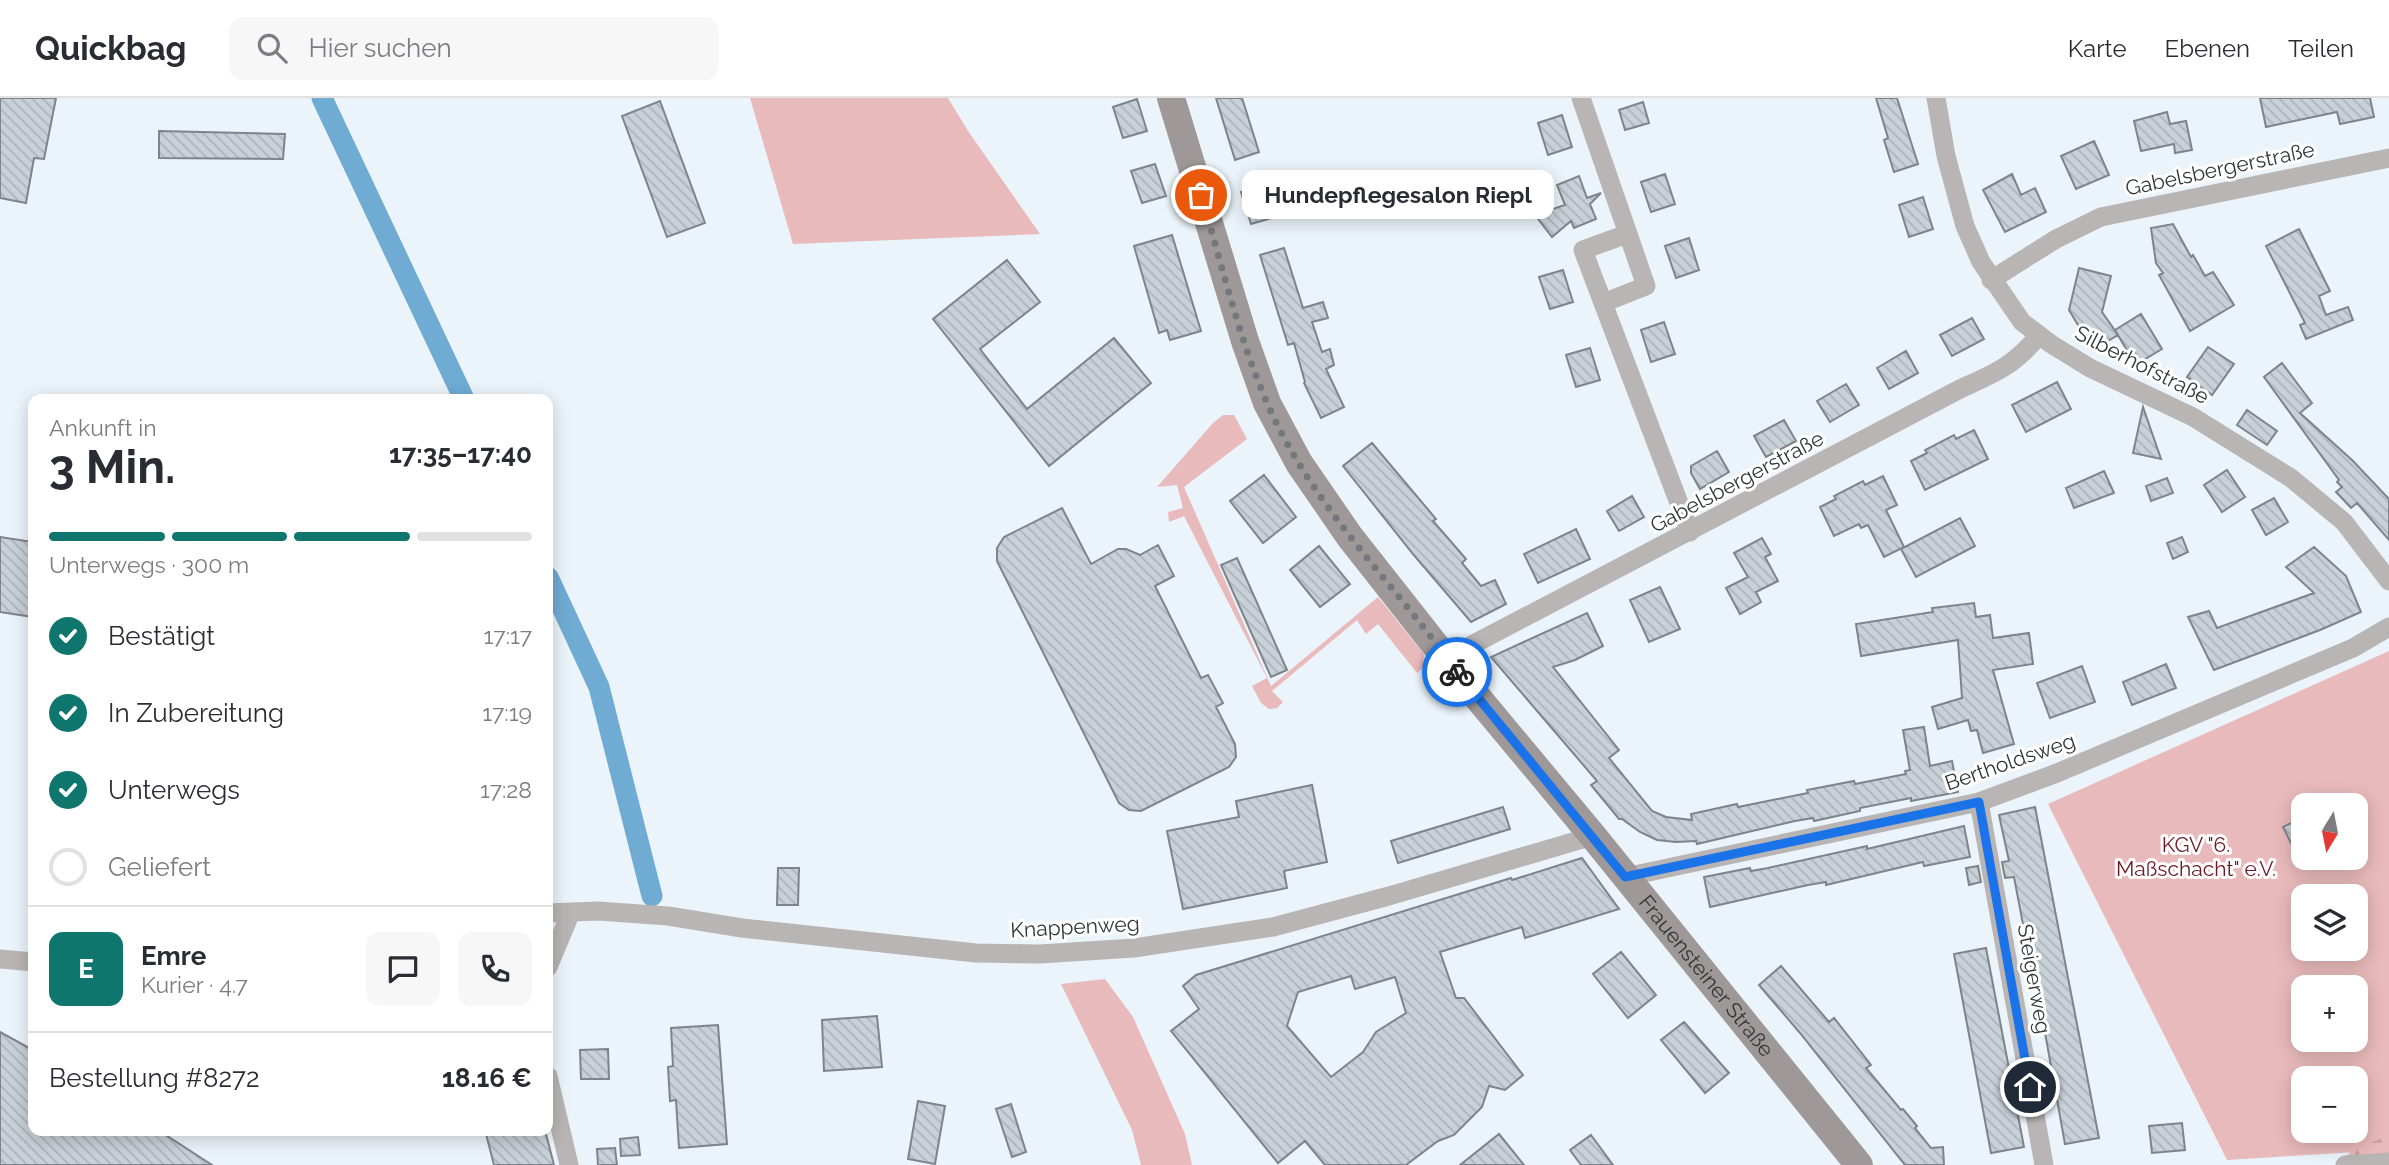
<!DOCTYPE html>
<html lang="de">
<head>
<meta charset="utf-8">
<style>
	:root { --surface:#fff; --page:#f7f7f7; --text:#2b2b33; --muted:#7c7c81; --line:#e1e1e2; --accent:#0f766e }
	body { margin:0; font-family:Raleway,sans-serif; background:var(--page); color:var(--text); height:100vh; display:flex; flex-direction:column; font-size:26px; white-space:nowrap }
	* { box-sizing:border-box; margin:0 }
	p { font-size:23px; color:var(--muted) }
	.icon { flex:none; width:38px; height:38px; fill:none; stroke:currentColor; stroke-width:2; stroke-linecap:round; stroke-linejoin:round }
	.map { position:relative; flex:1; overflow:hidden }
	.side { position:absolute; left:28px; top:296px; width:525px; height:742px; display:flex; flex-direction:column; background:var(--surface); border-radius:14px; box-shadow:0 4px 18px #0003 }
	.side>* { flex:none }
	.needle { width:46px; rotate:190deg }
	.controls { position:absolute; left:2291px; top:695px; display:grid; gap:14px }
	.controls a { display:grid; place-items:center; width:77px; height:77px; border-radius:14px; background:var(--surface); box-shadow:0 4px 18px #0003; font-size:35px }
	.pin { position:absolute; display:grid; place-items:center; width:60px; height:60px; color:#fff; margin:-30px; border:4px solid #fff; border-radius:50%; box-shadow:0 2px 7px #0007 }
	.courier { position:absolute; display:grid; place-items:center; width:70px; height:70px; margin:-35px; border:5px solid #1a73e8; border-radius:50%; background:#fff; color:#222; box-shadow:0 2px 9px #0007 }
	.bubble { position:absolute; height:49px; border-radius:14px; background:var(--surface); box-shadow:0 4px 18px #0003; font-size:23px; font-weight:700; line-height:49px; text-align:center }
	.head em { font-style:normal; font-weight:700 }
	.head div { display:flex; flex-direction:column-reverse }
	.head { display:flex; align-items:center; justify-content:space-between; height:119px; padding:0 21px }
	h1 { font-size:46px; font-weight:700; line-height:52px }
	.bar { display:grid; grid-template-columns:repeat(4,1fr); gap:10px 7px; align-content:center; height:84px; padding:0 21px }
	.bar i { height:9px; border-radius:5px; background:var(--line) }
	.bar .active { background:var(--accent) }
	.bar p { grid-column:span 4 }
	.line { display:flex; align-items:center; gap:18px; padding:0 21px; border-top:2px solid var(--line) }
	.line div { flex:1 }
	.round { display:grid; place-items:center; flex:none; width:74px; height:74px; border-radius:14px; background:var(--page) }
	ol { padding:0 21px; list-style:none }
	li { display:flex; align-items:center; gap:21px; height:77px }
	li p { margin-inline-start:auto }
	li .icon { padding:7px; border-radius:50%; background:var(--accent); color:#fff; stroke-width:4 }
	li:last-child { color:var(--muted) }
	li i { width:38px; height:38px; border:4px solid var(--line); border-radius:50% }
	header { display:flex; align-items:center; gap:42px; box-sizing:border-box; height:98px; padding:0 35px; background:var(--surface); border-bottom:2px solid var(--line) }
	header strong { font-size:33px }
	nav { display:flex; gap:38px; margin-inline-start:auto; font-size:24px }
	.search { width:490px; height:63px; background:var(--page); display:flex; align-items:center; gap:18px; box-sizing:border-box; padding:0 24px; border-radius:14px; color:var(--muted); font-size:26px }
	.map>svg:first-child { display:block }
	.green { fill:#e9babb; fill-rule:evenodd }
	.forest { fill:url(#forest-firs) }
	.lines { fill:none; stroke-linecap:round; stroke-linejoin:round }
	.canal { stroke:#70abd4; stroke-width:21 }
	.building { fill:url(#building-back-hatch); stroke:#7d848a; stroke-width:2; fill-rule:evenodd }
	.minor { stroke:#bab5b5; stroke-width:19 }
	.secondary { stroke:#9f9898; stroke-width:28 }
	.done { stroke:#73787c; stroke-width:7; stroke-dasharray:0 12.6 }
	.route { stroke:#1a73e8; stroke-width:9 }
	.labels { text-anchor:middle; stroke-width:6; stroke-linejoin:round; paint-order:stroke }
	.street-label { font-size:21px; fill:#333638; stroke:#fff }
	.park-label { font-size:21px; fill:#6c1925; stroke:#fff }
</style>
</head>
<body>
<header>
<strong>Quickbag</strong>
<div class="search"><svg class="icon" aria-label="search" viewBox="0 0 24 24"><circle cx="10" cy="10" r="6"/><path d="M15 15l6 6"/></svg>Hier suchen</div>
<nav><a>Karte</a><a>Ebenen</a><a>Teilen</a></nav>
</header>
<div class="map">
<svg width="2389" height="1067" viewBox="0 0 2389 1067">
	<defs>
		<pattern id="forest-firs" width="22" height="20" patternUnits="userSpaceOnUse" patternTransform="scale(1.75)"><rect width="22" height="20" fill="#e9babb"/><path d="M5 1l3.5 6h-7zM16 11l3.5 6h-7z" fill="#c8a0a2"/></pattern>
		<pattern id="building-back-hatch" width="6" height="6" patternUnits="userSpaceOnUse" patternTransform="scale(1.75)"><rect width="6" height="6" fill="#c8d1d7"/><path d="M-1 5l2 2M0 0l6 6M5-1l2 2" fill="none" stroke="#acb4b9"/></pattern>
	</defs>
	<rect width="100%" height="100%" fill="#ebf4fa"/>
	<path class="green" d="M750 0H948L968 33 1040 136 793 146Z
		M1223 317H1234L1247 341 1184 389 1271 588 1378 499 1424 556 1423 570 1417 575 1378 526 1366 536 1357 522 1272 593 1283 604 1277 610 1269 611 1261 605 1252 588 1267 580 1184 418 1169 424 1168 414 1183 410 1177 387 1157 389 1213 325Z
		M2389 553V1052L2227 1062 2048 706ZM2303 707H2356V760H2303ZM2303 798H2356V850H2303ZM2303 889H2356V942H2303ZM2303 980H2356V1032H2303Z
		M1105 881 1133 919 1185 1036 1192 1067H1141L1132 1032 1061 886Z"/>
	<path class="forest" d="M2389 1037V1057L2346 1060 2350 1054Z"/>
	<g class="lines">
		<path class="canal" d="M322 0 464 301
			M548 479 599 589 652 798"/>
	</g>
	<path class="building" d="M0 0H56L44 61 34 60 26 105 0 100Z
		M1216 0H1242L1259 54 1235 62Z
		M1876 0H1897L1918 66 1894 74 1884 42 1888 40Z
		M2260 0H2370L2374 19 2340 26 2337 14 2266 29Z
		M1137 1 1147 33 1123 40 1113 9Z
		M660 3 705 125 667 139 622 18Z
		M1643 4 1649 25 1625 32 1619 12Z
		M2167 14 2170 26 2186 23 2192 52 2175 55 2174 46 2141 53 2134 23Z
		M1562 17 1572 49 1548 57 1538 25Z
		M159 33 285 36 283 61 159 60Z
		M2094 43 2109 77 2076 91 2061 58Z
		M1155 66 1166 98 1142 105 1131 73Z
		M1665 76 1675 106 1651 114 1641 84Z
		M2012 76 2021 97 2035 90 2046 114 2005 134 1983 92Z
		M1579 78 1587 100 1601 95 1590 106 1596 121 1574 130 1571 123 1552 139 1535 117 1565 107 1557 87Z
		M1265 87 1275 119 1251 126 1241 94Z
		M1923 99 1933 131 1909 139 1899 107Z
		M2173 126 2191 159 2193 157 2205 178 2213 174 2234 207 2190 233 2159 177 2163 175 2156 165 2151 130Z
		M2299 131 2330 193 2319 198 2326 217 2348 209 2353 222 2306 241 2300 227 2305 225 2266 148Z
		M1172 137 1201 233 1170 242 1167 232 1159 235 1134 148Z
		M1689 140 1699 172 1676 180 1665 148Z
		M1284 150 1303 210 1323 204 1328 220 1312 224 1322 254 1330 251 1334 267 1326 271 1344 309 1321 320 1304 285 1305 284 1294 245 1288 247 1260 157Z
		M1007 162 1040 204 980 251 1027 311 1114 240 1151 285 1049 368 933 221Z
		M2079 170 2111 178 2102 214 2118 237 2098 249 2086 229 2081 232 2069 212Z
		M1563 172 1573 204 1550 211 1539 179Z
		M2141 216 2162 251 2140 264 2133 251 2128 254 2115 232Z
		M1972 220 1984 241 1952 258 1940 237Z
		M1664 224 1675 256 1651 264 1641 232Z
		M2208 249 2234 266 2212 297 2187 279Z
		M1590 250 1600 282 1576 289 1566 257Z
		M1906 253 1918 275 1889 291 1877 270Z
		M2282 265 2312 305 2300 315 2352 362 2389 401V442L2357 405 2351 410 2336 394 2342 389 2337 384 2339 382 2264 279Z
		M2057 284 2071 311 2026 334 2012 307Z
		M1846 286 1859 307 1830 324 1817 303Z
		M2143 309 2161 361 2133 355Z
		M2247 312 2277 333 2267 347 2237 327Z
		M1784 322 1796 343 1766 359 1754 338Z
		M1974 332 1988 361 1925 392 1911 363 1927 355 1925 352 1954 337 1956 341Z
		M1372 345 1436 421 1433 423 1466 461 1462 465 1481 488 1495 482 1506 506 1471 524 1413 456 1343 368Z
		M1717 353 1729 374 1700 391 1691 375V368Z
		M2227 372 2245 399 2222 414 2204 387Z
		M2104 373 2114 395 2074 410 2066 390Z
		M1264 377 1296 419 1263 445 1230 403Z
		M1883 378 1897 407 1886 412 1904 449 1884 459 1868 427 1861 430 1859 426 1834 438 1820 409 1836 401 1834 398 1863 383 1865 387Z
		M2167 380 2173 395 2151 403 2146 388Z
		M1632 398 1644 419 1619 433 1607 413Z
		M2274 400 2288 424 2266 437 2252 412Z
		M1062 410 1091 466 1118 451H1126L1140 457 1158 447 1174 478 1155 488 1201 580 1208 577 1223 605 1216 609 1235 646 1236 659 1229 669 1141 713 1129 712 1119 705 997 463V450L1004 439Z
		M1960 420 1975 448 1916 479 1901 451Z
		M1576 431 1590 461 1538 485 1524 456Z
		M0 439 33 444V519L0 514Z
		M2182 439 2188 454 2173 461 2167 445Z
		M1762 440 1771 456 1765 459 1778 483 1756 494 1761 504 1740 516 1726 490 1748 479 1734 455Z
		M1319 448 1350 486 1320 509 1290 472Z
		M2314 449 2346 478 2361 514 2320 532 2214 572 2188 519 2209 513 2217 530 2314 495 2286 469Z
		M1237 460 1287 572 1271 579 1221 467Z
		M1660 489 1680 531 1649 544 1630 502Z
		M1974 505 1976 519 1990 517 1993 540 2029 535 2033 566 1993 572 2014 646 1983 655 1977 632 1971 633 1968 622 1938 631 1932 609 1962 600 1958 542 1861 558 1856 526 1933 514 1932 510Z
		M1587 515 1603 548 1575 562 1553 569 1619 652 1609 660 1652 713 1666 719 1692 722 1691 716 1737 706 1738 709 1808 695 1807 692 1854 683 1855 686 1906 676 1905 673 1910 672 1903 632 1924 629 1930 668 1952 663 1958 694 1911 703V700L1860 710V713L1814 723 1813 720 1795 723 1697 746 1696 743 1676 744 1657 742 1640 734 1622 721H1619L1591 687 1597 683 1491 559Z
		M2166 566 2176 590 2132 607 2123 584Z
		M2082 568 2095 604 2050 620 2037 585Z
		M1312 687 1327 764 1284 773 1287 790 1183 811 1167 733 1239 719 1236 703Z
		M1503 709 1510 731 1398 765 1391 743Z
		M2035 709 2099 1040 2065 1046 2035 879H2033L2014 779 2005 780 2002 764 2009 763 1999 717Z
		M2303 719V769L2283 729Z
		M1964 728 1970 759 1924 768 1923 764 1826 787V784L1808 787 1710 809 1704 779 1750 770 1751 773 1768 770 1867 748V751Z
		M1582 760 1619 811 1525 840 1522 829 1440 854 1456 900H1464L1523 977 1505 992 1489 988 1482 1009 1454 1037 1438 1043 1406 1067H1325L1305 1043 1278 1065 1171 933 1199 911 1183 888 1196 877 1511 780 1512 782ZM1351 878 1355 891 1395 879 1406 915 1376 934 1363 954 1331 979 1287 928 1298 894Z
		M1978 768 1981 784 1969 787 1966 770Z
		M778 770H799L798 807H777Z
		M1986 850 2024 1049 1991 1055 1954 856Z
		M1621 854 1656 897 1628 920 1593 876Z
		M1781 868 1829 924 1834 920 1871 967 1866 970 1901 1012 1903 1011 1917 1028 1915 1030 1931 1050 1943 1049 1944 1067H1905L1800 935 1759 887Z
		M877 918 882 969 824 973 822 922Z
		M1684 924 1729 975 1705 995 1661 942Z
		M718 927 727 1046 679 1050 676 1002 670 1003 668 969 673 968 671 930Z
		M0 934 33 952V1032H158L212 1067H0Z
		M608 951 609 981H581L580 952Z
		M918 1003 945 1008 935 1066 908 1061Z
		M1011 1006 1026 1054 1012 1059 996 1011Z
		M2182 1025 2185 1052 2152 1055 2149 1028Z
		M485 1032H545L554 1067H494Z
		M1499 1036 1524 1067H1460Z
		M1591 1037 1613 1067H1581L1570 1052Z
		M638 1039 640 1057 621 1058 620 1041Z
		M615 1050 617 1067H598L597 1051Z"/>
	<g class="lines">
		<path class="minor" d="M1581 0 1646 188 1603 205 1690 434
			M1936 0 1946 58 1965 128 1981 164 2022 224 2051 246 2090 270 2193 319 2291 380 2344 424 2389 483
			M1991 182 2056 141 2101 119 2389 60
			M1603 205 1583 152 1627 136
			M1447 560 1960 291C1995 275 2014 268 2039 237
			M1979 704 2044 1067
			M1625 779 1979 704 2057 675 2353 550 2389 529
			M548 815 598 813 668 818 742 830 976 855 1040 856 1134 850 1273 829 1389 798 1593 738
			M0 861 33 864
			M548 869 571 814
			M548 978 569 1067
			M2345 1067 2389 1064"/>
		<path class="secondary" id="s1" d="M1171 0 1245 243 1267 305 1299 365 1350 439 1458 576 1593 738 1859 1067"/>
	</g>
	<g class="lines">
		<path class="done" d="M1201 97C1225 176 1243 261 1281 334 1327 423 1400 493 1457 574"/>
		<path class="route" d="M1457 574 1625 779 1979 704 2030 989"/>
	</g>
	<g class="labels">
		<g class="street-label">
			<text transform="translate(2220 71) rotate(-12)" y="7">Gabelsbergerstraße</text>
			<text transform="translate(2142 267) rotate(27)" y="7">Silberhofstraße</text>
			<text transform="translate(1737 384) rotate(-28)" y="7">Gabelsbergerstraße</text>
			<text transform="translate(2010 664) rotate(-19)" y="7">Bertholdsweg</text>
			<text transform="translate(1075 829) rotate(-3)" y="7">Knappenweg</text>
			<text dy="7" stroke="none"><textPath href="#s1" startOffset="1043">Frauensteiner Straße</textPath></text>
			<text transform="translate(2034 881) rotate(80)" y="7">Steigerweg</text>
		</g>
		<g class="park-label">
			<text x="2196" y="754">KGV "6.<tspan x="2196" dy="24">Maßschacht" e.V.</tspan></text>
		</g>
	</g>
</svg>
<div class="controls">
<a><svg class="needle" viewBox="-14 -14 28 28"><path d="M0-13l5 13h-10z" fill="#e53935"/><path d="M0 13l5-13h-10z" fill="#7c7c81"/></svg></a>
<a><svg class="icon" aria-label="layers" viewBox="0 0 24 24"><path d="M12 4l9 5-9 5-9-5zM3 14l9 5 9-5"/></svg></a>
<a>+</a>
<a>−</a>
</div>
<div class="pin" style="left:1201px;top:97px;background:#ea580c"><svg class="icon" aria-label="bag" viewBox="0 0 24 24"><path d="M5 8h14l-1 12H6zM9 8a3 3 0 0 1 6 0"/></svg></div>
<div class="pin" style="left:2030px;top:989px;background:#1f2937"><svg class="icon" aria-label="home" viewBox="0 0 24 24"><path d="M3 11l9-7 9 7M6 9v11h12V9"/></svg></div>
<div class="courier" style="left:1457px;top:574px"><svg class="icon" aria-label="bike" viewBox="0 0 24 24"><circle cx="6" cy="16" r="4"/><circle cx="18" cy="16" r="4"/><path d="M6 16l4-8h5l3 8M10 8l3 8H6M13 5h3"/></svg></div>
<div class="bubble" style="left:1242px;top:72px;width:312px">Hundepflegesalon Riepl</div>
<section class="side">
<div class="head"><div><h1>3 Min.</h1><p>Ankunft in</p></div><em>17:35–17:40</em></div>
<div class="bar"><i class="active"></i><i class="active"></i><i class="active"></i><i></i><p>Unterwegs · 300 m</p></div>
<ol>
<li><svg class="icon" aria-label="check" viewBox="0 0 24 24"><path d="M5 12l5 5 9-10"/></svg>Bestätigt<p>17:17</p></li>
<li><svg class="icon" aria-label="check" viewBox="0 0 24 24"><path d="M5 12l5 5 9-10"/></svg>In Zubereitung<p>17:19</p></li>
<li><svg class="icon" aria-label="check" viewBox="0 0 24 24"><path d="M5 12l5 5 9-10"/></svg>Unterwegs<p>17:28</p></li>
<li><i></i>Geliefert</li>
</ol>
<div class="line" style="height:126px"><b class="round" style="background:var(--accent);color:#fff">E</b><div><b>Emre</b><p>Kurier · 4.7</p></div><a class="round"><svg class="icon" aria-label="chat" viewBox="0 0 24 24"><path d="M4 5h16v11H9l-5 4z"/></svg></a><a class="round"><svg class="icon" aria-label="phone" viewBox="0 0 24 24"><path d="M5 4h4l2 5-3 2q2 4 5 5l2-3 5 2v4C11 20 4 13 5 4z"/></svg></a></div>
<div class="line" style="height:91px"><div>Bestellung #8272</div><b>18.16 €</b></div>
</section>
</div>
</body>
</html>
